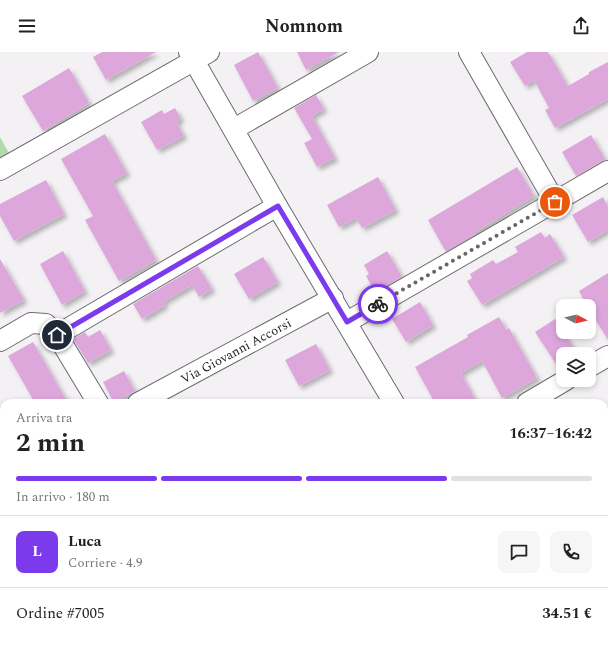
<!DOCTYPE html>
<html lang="it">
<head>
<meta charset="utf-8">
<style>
	:root { --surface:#fff; --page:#f6f6f6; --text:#222; --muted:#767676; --line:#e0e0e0; --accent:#7c3aed }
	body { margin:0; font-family:Spectral,serif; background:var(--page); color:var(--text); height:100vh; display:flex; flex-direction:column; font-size:15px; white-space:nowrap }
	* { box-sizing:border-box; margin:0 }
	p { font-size:13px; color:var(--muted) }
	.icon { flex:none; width:22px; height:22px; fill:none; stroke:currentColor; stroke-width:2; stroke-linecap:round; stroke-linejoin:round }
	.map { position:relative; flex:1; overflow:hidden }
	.side { position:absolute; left:0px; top:347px; width:608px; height:248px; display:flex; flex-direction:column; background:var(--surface); border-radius:12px 12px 0 0; box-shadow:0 2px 6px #0003 }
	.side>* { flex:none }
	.needle { width:26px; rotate:97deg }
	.fabs { position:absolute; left:556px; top:247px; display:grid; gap:8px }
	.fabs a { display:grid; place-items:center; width:40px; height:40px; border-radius:8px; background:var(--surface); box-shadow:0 2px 6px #0003; font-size:20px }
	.pin { position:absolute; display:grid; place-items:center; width:34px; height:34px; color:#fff; margin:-17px; border:2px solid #fff; border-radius:50%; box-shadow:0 1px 4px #0007 }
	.courier { position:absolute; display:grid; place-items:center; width:40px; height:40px; margin:-20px; border:3px solid #7c3aed; border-radius:50%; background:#fff; color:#222; box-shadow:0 1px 5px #0007 }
	.headline em { font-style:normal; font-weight:700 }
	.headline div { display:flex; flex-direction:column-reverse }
	.headline { display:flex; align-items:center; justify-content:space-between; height:68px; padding:0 16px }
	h1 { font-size:26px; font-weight:700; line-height:30px }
	.bar { display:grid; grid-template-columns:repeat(4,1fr); gap:6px 4px; align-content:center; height:48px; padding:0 16px }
	.bar i { height:5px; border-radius:3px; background:var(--line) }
	.bar .on { background:var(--accent) }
	.bar p { grid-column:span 4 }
	.line { display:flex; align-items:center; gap:10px; padding:0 16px; border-top:1px solid var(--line) }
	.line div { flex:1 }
	.round { display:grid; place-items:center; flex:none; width:42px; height:42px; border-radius:8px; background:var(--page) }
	header { display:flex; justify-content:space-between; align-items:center; height:52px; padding:0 16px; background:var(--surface); font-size:18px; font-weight:700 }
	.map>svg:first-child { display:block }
	.green { fill:#afdaad }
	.building { fill:#dea7dc; filter:url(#shadow) }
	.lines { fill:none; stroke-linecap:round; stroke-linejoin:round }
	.minor-casing { stroke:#6e6b6e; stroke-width:22 }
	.minor { stroke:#fff; stroke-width:20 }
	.done { stroke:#676566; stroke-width:4; stroke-dasharray:0 7.2 }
	.route { stroke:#7c3aed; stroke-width:5 }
	.labels { text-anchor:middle; stroke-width:3; stroke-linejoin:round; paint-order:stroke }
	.street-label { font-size:13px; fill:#1b191a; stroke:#fff }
</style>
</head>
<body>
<header><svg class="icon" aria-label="menu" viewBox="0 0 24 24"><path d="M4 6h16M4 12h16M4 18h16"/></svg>Nomnom<svg class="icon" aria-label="share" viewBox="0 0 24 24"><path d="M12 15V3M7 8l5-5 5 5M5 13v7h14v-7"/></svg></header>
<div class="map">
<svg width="608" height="595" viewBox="0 0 608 595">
	<defs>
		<filter id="shadow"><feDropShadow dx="3.5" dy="3.5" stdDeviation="2" flood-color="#0004"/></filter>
	</defs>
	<rect width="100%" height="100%" fill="#f4f1f4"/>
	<path class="green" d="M0 85 10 103 0 109Z
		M4 551V591H235L238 595H0V553Z"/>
	<path class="building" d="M102 0H156L106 28 93 5Z
		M258 0 278 36 253 49 234 13Z
		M297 0H339L306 18Z
		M527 0H548L568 34 589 22V20L608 10V47L555 76 545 58 549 56 534 28 525 34 510 10Z
		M69 16 89 51 43 79 22 44Z
		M316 43 324 57 312 64 335 106 317 115 304 91 312 87 294 56Z
		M175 56 181 67 176 70 184 84 157 98 141 70 162 58 164 62Z
		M105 82 127 121 112 129 156 208 119 229 85 168 93 164 61 107Z
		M591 83 605 107 576 124 562 100Z
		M517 115 534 144 475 180 476 182 446 200 428 168Z
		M378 125 396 158 362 176 356 166 339 175 327 153Z
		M46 128 64 162 14 189 0 164V152Z
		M603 145 608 155V178L588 190 572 163Z
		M541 180 545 186 550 182 564 205 482 253 467 229 472 226 470 222 493 208 496 212 518 200 515 195Z
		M63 199 85 239 62 253 40 212Z
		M387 199 402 225 375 240 366 224 369 222 364 213Z
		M263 205 278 230 249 247 234 222Z
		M0 207 24 248 0 261Z
		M198 214 212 237 199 245 192 233 163 250 165 253 142 267 133 252Z
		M608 221V288L589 257V254H587L579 239Z
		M420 250 433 273 406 290 392 267Z
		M499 265 506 278 509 276 537 326 502 346 482 309 461 321 477 351H435L415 315 468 285 467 283Z
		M555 267 578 302H563V317L560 318 535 280Z
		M100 278 111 298 88 311 73 287 85 280 88 285Z
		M33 290 68 351H35L8 304Z
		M316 292 330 318 299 334 285 308Z
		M124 319 135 339 114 351 103 330Z"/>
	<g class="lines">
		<g class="minor-casing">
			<g id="minor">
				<path d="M189 0 277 154 394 351"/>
				<path d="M469 0 555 150"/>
				<path d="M234 77 368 0"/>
				<path d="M0 118 209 0"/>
				<path d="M347 270 608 119"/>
				<path d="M57 283 277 154"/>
				<path d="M0 289 31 271 46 272 57 283 98 351"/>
				<path d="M589 315 608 304"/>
				<path id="s1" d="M138 351 333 246"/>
				<path d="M527 351 566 328"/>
				<path d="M0 457 4 455"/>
				<path d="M604 531 608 529"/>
				<path d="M535 591 537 595"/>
				<path d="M323 595 329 591"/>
			</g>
		</g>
		<use href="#minor" class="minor"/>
	</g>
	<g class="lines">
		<path class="done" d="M378 252 555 150"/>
		<path class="route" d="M57 283 278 154 347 270 378 252"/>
	</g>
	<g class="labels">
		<g class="street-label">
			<text dy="5" stroke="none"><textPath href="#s1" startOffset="111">Via Giovanni Accorsi</textPath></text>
		</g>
	</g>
</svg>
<div class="fabs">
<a><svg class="needle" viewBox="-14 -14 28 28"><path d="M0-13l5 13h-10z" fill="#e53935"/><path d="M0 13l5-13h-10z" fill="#767676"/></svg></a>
<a><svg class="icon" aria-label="layers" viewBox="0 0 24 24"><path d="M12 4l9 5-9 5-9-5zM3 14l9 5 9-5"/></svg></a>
</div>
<div class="pin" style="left:555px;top:150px;background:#ea580c"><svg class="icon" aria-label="bag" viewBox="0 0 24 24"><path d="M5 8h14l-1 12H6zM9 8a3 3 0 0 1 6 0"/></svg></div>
<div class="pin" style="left:57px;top:283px;background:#1f2937"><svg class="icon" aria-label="home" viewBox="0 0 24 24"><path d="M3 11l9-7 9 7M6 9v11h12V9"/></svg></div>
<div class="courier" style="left:378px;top:252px"><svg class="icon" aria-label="bike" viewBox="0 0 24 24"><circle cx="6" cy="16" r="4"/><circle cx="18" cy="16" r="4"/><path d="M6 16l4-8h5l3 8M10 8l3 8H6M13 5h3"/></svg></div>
<section class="side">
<div class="headline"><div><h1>2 min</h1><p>Arriva tra</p></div><em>16:37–16:42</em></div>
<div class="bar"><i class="on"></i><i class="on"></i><i class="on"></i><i></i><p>In arrivo · 180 m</p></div>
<div class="line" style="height:72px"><b class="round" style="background:var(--accent);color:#fff">L</b><div><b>Luca</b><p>Corriere · 4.9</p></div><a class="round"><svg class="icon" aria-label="chat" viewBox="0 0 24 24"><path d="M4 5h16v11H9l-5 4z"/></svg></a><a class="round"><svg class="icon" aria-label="phone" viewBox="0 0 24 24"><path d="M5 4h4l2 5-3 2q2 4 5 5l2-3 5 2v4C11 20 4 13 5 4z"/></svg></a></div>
<div class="line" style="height:52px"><div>Ordine #7005</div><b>34.51 €</b></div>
</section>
</div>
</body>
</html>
